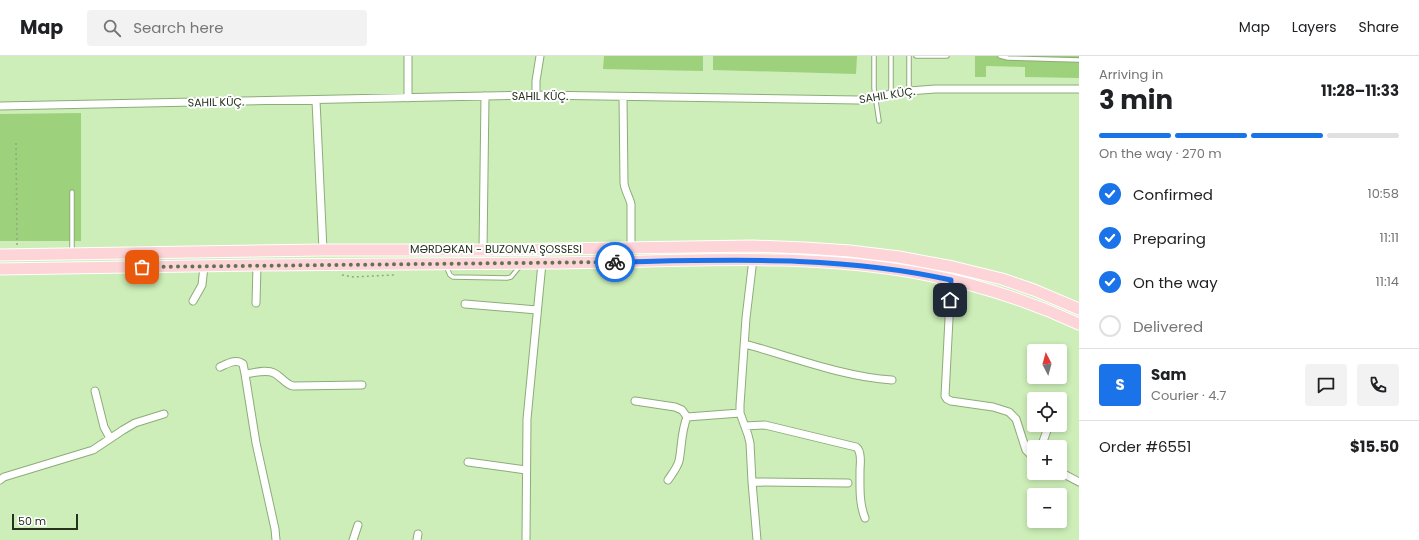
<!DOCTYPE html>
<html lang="en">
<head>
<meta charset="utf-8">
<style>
	:root { --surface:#fff; --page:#f2f2f2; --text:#202124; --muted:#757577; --line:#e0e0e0; --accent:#1a73e8 }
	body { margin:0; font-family:Poppins,sans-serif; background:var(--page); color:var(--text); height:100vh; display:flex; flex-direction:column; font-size:15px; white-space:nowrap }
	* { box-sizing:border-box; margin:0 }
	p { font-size:13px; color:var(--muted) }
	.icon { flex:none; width:22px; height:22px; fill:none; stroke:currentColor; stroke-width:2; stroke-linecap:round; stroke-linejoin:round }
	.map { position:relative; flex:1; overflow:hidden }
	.side { display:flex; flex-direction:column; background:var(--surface); width:340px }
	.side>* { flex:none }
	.needle { width:26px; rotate:354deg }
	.buttons { position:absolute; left:1027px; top:288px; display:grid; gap:8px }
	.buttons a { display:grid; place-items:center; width:40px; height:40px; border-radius:4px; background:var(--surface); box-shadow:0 2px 6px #0003; font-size:20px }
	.scale { position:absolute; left:12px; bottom:10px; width:66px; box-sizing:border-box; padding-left:4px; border:2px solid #25321d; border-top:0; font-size:11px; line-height:14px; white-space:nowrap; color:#25321d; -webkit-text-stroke:3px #fff; paint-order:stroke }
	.pin { position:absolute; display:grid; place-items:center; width:34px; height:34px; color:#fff; margin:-17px; border-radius:8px; box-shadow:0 2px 6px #0006 }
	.courier { position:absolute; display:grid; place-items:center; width:40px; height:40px; margin:-20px; border:3px solid #1a73e8; border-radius:50%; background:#fff; color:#222; box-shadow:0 1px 5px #0007 }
	.overview em { font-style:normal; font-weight:700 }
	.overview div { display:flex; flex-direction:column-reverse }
	.overview { display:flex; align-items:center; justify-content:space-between; height:68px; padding:0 20px }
	h1 { font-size:26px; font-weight:700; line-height:30px }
	.bar { display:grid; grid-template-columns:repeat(4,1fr); gap:6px 4px; align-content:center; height:48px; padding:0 20px }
	.bar i { height:5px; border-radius:3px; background:var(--line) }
	.bar .selected { background:var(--accent) }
	.bar p { grid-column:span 4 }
	.line { display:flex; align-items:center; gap:10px; padding:0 20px; border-top:1px solid var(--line) }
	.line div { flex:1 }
	.round { display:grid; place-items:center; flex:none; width:42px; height:42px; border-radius:4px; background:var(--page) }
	ol { padding:0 20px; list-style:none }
	li { display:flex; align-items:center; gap:12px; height:44px }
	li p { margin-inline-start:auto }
	li .icon { padding:4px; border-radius:50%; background:var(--accent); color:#fff; stroke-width:4 }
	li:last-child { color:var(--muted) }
	li i { width:22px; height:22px; border:2px solid var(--line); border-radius:50% }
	header { display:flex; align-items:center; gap:24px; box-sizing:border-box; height:56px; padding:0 20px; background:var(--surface); border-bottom:1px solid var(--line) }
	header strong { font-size:19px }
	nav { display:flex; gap:22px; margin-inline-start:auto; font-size:14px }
	.search { width:280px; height:36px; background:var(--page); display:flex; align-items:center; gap:10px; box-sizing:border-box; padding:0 14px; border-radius:4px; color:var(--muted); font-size:15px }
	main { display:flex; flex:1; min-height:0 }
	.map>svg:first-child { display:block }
	.green { fill:#9ed17b }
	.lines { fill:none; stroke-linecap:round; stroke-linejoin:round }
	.lane-casing { stroke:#8dac79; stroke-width:5.5 }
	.street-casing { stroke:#8dac79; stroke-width:9 }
	.primary-casing { stroke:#fff; stroke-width:13 }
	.path { stroke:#90aa80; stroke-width:1.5; stroke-dasharray:2 3; stroke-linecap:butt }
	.lane { stroke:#fff; stroke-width:3.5 }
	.street { stroke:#fff; stroke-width:7 }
	.primary { stroke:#fdd4d7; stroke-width:11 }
	.done { stroke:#607453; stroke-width:4; stroke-dasharray:0 7.2 }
	.route { stroke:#1a73e8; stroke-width:5 }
	.labels { text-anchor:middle; stroke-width:4; stroke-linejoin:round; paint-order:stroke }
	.street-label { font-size:11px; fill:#25321d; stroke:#fff }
</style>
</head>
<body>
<header>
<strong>Map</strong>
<div class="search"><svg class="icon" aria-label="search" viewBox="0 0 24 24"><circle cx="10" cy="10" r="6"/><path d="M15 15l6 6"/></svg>Search here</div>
<nav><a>Map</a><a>Layers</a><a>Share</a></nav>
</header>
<main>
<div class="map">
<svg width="1079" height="484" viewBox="0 0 1079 484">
	<rect width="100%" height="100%" fill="#cdeeb8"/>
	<path class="green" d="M604 0H703V15L603 13Z
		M713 0H857L856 18 713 14Z
		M975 0H1079V22L1025 21V11L986 10V21H975Z
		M81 57V185H0V58Z"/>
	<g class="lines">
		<g class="lane-casing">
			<path id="lane" d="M874 0V32L879 65
				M909 0V35
				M916 0H947
				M1000 0 1008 2 1079 4
				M891 38V0
				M72 195V136
				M446 210 450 219 453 221 507 222 511 221 520 210"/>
		</g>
		<g class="street-casing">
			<path id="street" d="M536 39V25L540 0
				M623 41 624 127C625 135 629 140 631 148V192
				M408 42V0
				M316 45 323 194
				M0 50 536 39 858 44 909 35 935 33H1079
				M483 194 485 40
				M753 203 746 262 740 349V357L748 379 750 387 752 426 757 484
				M951 224 945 340 947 343 951 345 993 351 1009 356 1016 363 1026 394 1034 402
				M193 245 202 229 204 210
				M256 247 257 209
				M465 248 537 254
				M745 288C792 301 844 321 892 324
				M220 311C227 308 236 302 243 308L245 318
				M95 335 104 371 110 382
				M635 345 675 351 682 354 687 361
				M745 370 765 369 856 391 858 393C862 399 860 408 860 415 860 431 859 447 865 462
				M1041 391 1049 369
				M468 406 526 414
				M1060 416 1079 426
				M0 424 4 421 93 394 123 374 135 367 164 358
				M668 424C672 418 677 412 679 405 682 390 681 376 687 361L740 357
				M752 426 848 427
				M276 484 275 473 256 387 245 318C254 317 266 313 274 317 282 321 285 328 293 330L362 329
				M353 484 358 469
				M417 484 418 478
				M526 484 527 363 542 207"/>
		</g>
		<g class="primary-casing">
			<path id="primary" d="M0 199 323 194H483L753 190 805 192 850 195 899 201 953 211 1002 223 1034 234 1079 253
				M0 213C86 212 171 210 257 209 352 208 447 208 541 207 668 207 798 194 923 218 977 228 1029 245 1079 268"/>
		</g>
		<path class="path" d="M16 87 17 189
			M342 219 354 221 394 219"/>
		<use href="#lane" class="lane"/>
		<use href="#street" class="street"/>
		<use href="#primary" class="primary"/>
	</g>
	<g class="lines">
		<path class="done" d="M142 211 615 206"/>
		<path class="route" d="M615 206C728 204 840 199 951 224L950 244"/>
	</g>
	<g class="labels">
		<g class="street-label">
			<text transform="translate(887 39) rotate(-9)" y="4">SAHIL KÜÇ.</text>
			<text x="540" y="44">SAHIL KÜÇ.</text>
			<text transform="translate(216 46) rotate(-1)" y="4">SAHIL KÜÇ.</text>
			<text x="496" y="197">MƏRDƏKAN - BUZONVA ŞOSSESI</text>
		</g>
	</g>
</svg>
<div class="buttons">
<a><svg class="needle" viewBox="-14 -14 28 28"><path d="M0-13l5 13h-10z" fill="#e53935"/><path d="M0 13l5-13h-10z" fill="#757577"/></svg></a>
<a><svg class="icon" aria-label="locate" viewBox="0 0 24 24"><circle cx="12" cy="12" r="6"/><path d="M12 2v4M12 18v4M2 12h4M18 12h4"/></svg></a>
<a>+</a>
<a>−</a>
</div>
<div class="scale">50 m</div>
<div class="pin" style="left:142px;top:211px;background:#ea580c"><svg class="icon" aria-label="bag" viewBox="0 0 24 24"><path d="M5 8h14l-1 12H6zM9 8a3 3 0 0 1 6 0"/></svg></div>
<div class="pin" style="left:950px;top:244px;background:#1f2937"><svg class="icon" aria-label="home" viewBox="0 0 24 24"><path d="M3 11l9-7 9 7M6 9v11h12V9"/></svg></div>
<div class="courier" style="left:615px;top:206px"><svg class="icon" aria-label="bike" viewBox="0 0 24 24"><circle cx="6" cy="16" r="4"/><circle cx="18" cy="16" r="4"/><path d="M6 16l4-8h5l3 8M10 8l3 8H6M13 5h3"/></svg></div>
</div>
<section class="side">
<div class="overview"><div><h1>3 min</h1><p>Arriving in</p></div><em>11:28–11:33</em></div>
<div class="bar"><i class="selected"></i><i class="selected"></i><i class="selected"></i><i></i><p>On the way · 270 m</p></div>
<ol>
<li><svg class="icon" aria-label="check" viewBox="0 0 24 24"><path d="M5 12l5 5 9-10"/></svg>Confirmed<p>10:58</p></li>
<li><svg class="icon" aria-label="check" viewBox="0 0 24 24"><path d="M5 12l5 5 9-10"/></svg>Preparing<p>11:11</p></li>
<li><svg class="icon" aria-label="check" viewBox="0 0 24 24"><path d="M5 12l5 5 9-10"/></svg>On the way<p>11:14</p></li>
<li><i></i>Delivered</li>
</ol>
<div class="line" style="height:72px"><b class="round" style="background:var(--accent);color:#fff">S</b><div><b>Sam</b><p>Courier · 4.7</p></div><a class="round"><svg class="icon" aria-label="chat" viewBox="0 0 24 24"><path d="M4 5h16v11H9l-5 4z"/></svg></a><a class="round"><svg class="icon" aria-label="phone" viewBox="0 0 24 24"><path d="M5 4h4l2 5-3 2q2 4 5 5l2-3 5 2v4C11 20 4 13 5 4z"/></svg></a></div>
<div class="line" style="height:52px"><div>Order #6551</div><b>$15.50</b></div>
</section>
</main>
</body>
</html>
